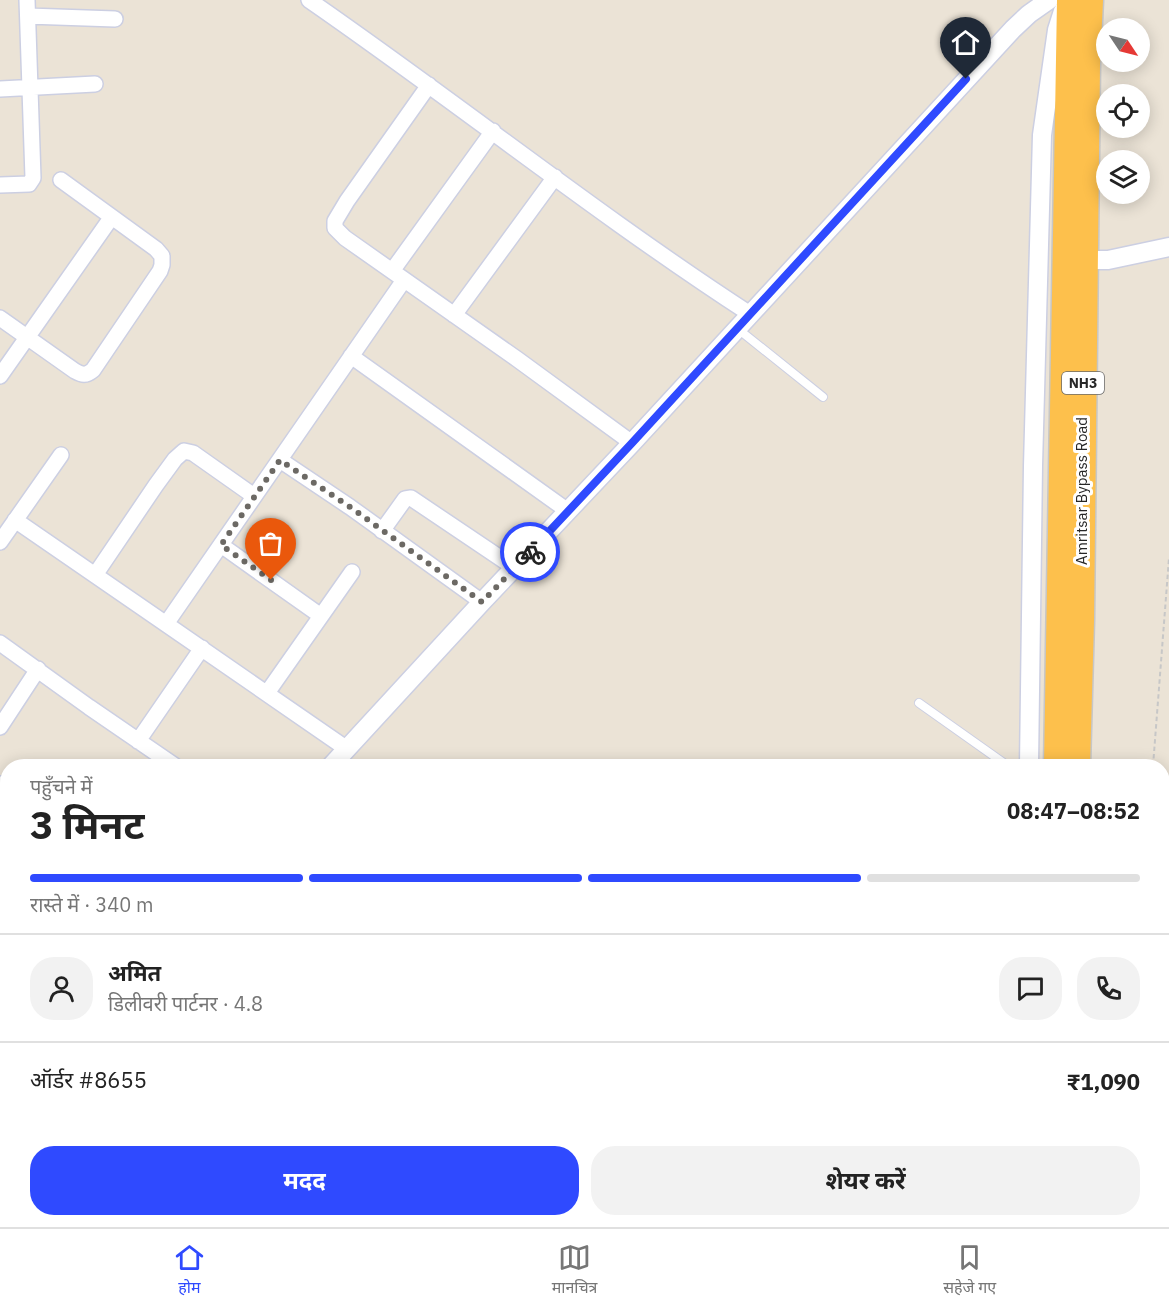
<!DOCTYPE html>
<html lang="hi">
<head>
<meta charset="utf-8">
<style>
	:root { --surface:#fff; --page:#f2f2f2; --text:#222; --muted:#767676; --line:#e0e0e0; --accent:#2f4aff }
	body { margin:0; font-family:"IBM Plex Sans","Noto Sans Devanagari",sans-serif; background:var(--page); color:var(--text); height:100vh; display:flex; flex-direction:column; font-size:22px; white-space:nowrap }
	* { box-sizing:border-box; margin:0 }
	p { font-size:20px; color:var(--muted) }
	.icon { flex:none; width:33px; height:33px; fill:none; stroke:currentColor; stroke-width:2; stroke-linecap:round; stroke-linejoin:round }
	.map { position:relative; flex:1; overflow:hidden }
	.drawer { position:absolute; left:0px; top:759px; width:1170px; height:468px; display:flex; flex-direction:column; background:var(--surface); border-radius:24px 24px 0 0; box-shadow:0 3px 15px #0003 }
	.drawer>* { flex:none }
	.needle { width:39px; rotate:125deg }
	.controls { position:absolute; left:1096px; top:18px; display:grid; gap:12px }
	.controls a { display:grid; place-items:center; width:54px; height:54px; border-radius:50%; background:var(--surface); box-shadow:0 3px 15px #0003; font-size:30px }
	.pin { position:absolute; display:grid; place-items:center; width:51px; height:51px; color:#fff; margin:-62px -26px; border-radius:50% 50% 50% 0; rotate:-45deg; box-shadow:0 0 6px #0007 }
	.pin .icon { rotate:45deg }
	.courier { position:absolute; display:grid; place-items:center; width:60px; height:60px; margin:-30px; border:4px solid #2f4aff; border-radius:50%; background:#fff; color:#222; box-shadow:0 2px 8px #0007 }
	.overview em { font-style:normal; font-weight:700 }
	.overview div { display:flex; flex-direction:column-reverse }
	.overview { display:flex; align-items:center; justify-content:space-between; height:102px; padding:0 30px }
	h1 { font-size:39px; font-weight:700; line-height:45px }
	.bar { display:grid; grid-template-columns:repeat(4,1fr); gap:9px 6px; align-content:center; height:72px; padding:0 30px }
	.bar i { height:8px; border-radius:4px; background:var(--line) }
	.bar .active { background:var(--accent) }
	.bar p { grid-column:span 4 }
	.line { display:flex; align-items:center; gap:15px; padding:0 30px; border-top:2px solid var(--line) }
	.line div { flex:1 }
	.round { display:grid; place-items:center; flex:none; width:63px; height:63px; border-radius:24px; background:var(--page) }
	.button { display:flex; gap:12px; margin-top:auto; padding:12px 30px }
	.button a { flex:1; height:69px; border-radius:24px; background:var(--accent); color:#fff; font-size:24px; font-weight:700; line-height:69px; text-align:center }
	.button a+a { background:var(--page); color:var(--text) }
	.tabs { display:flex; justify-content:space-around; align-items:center; height:84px; border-top:2px solid var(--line); background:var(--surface); font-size:16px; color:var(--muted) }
	.tabs a { display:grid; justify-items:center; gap:3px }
	.tabs .active { color:var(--accent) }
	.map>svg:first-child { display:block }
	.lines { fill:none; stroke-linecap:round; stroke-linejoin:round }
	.service-casing { stroke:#cccfe2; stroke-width:10 }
	.minor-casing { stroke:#cccfe2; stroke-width:18 }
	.tertiary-casing { stroke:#cccfe2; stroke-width:21 }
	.trunk-casing { stroke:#c7c7c7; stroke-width:27 }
	.path { stroke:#c7c7c7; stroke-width:2; stroke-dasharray:4.5 3; stroke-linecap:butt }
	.service { stroke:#fff; stroke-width:8 }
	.minor { stroke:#fff; stroke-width:15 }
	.tertiary { stroke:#fff; stroke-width:18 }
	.trunk { stroke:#fdc04c; stroke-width:24 }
	.done { stroke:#6c6964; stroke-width:6; stroke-dasharray:0 10.8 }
	.route { stroke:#2f4aff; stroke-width:8 }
	.labels { text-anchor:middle; stroke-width:6; stroke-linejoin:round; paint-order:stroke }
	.shield { fill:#fff; stroke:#686868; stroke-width:1.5 }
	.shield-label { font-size:14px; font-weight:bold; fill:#272727 }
	.street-label { font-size:15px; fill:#272727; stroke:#fff }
</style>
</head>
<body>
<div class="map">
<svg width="1169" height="1227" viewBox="0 0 1169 1227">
	<rect width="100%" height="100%" fill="#ebe3d6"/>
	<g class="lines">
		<g class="service-casing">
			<path id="service" d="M738 329 823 397
				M919 703 1008 766"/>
		</g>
		<g class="minor-casing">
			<path id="minor" d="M309 0C458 103 599 216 750 314
				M28 16 115 19
				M429 85 347 201 335 221V228L345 238 517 359 632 443
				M0 89 95 84
				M0 185 29 184 33 178 27 0
				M392 271 493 131
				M454 315 555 177
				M0 318 75 371C82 375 86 376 93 370L160 271 162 265V256L156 249 61 180
				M351 356 568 511
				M0 376 111 218
				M280 460 350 507 482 602
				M15 520 166 624 404 280
				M382 531 405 499 411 498 515 568
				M0 542 61 455
				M221 545 321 616
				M95 575 156 485 175 459 184 451 193 453 254 496
				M166 624 347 749
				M0 643 89 707 175 766
				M267 693 352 572
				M0 727 38 669
				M138 741 202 648
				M0 784 8 789
				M0 879 8 884
				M0 952 8 957
				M0 1021 8 1026
				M0 1162 8 1168
				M75 1220 85 1227
				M561 1220 571 1227
				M536 1227 541 1220
				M776 1227 781 1220
				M898 1227 903 1220"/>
		</g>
		<g class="tertiary-casing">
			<path id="tertiary" d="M1075 260H1108L1169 247
				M331 766 482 602 632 443 1013 29 1029 14 1049 0
				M1029 766 1033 466 1042 135 1057 30 1063 11
				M0 1135 8 1127
				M1029 1227V1220"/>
		</g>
		<g class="trunk-casing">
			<path id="trunk" d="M1056 766 1069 0
				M1078 766 1082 620 1088 64 1091 0
				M1049 1227V1220
				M1069 1227 1070 1220"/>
		</g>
		<path class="path" d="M1153 766 1169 558
			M1136 1227V1220"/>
		<use href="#service" class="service"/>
		<use href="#minor" class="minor"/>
		<use href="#tertiary" class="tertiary"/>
		<use href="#trunk" class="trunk"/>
	</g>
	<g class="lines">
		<path class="done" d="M271 580 221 545 280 460 350 507 482 602 530 552"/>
		<path class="route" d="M530 552 632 443 966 79"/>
	</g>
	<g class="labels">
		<rect class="shield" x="1062" y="372" width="42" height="22" rx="4.5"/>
		<g class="shield-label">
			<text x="1083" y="388">NH3</text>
		</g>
		<g class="street-label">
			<text transform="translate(1082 491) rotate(-90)" y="5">Amritsar Bypass Road</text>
		</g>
	</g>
</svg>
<div class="controls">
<a><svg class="needle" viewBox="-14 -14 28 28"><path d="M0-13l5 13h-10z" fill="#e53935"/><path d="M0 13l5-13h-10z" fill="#767676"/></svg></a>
<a><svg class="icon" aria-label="locate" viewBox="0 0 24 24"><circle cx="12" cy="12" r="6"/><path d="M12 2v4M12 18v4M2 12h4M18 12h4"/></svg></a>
<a><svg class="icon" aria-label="layers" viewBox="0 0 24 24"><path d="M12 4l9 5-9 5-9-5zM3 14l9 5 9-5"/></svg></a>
</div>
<div class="pin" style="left:271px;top:580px;background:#ea580c"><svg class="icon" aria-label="bag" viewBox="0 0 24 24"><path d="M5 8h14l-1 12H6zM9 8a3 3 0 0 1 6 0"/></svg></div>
<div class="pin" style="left:966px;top:79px;background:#1f2937"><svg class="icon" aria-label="home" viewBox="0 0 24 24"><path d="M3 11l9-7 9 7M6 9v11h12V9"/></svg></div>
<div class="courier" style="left:530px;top:552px"><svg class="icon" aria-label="bike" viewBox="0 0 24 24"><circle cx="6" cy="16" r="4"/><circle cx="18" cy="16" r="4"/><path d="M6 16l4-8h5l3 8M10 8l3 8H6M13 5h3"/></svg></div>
<section class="drawer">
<div class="overview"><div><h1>3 मिनट</h1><p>पहुँचने में</p></div><em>08:47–08:52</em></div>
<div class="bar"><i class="active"></i><i class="active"></i><i class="active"></i><i></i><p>रास्ते में · 340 m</p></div>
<div class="line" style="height:108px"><a class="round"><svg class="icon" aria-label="person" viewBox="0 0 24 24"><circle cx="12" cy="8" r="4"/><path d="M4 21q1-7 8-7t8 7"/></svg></a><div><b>अमित</b><p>डिलीवरी पार्टनर · 4.8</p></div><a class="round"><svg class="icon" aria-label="chat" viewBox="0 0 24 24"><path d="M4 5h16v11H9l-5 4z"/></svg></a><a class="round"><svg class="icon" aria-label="phone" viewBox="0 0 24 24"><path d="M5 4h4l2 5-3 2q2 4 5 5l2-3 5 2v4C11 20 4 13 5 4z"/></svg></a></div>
<div class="line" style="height:78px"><div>ऑर्डर #8655</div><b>₹1,090</b></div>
<div class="button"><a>मदद</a><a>शेयर करें</a></div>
</section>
</div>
<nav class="tabs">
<a class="active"><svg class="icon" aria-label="home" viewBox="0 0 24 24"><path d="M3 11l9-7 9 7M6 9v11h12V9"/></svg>होम</a>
<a><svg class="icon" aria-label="map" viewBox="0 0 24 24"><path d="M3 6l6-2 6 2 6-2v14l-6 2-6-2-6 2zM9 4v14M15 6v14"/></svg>मानचित्र</a>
<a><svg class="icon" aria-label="saved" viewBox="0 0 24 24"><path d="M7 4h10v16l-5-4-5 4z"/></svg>सहेजे गए</a>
</nav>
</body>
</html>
